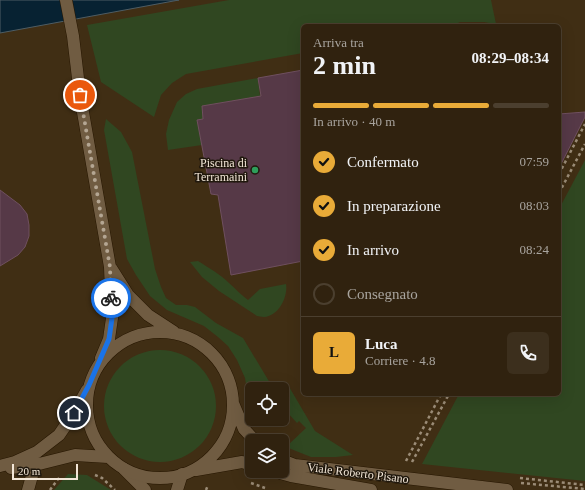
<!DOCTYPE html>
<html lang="it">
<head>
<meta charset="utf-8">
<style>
	:root { --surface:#30220f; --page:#3c2f1d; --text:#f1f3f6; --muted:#a8a49e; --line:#4b3f2f; --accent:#e9ab38 }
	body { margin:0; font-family:Georgia,serif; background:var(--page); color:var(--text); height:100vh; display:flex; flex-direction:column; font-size:15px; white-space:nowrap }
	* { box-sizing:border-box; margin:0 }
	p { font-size:13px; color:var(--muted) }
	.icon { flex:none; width:22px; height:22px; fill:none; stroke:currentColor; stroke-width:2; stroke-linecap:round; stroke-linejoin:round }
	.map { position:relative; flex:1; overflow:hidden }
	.side { position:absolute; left:301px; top:24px; width:260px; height:372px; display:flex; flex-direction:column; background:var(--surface); border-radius:6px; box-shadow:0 4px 16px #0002,0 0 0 1px var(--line) }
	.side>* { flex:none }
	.tools { position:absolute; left:245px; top:382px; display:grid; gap:8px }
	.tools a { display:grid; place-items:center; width:44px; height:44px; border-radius:6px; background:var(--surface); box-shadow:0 4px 16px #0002,0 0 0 1px var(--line); font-size:20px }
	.scale { position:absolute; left:12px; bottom:10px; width:66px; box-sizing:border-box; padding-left:4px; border:2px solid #f2e6d7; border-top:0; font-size:11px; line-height:14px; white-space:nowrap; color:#f2e6d7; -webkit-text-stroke:3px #20180d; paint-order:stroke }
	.pin { position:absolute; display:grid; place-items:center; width:34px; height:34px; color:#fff; margin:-17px; border:2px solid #fff; border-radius:50%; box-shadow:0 1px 4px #0007 }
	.courier { position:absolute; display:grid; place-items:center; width:40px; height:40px; margin:-20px; border:3px solid #1a73e8; border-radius:50%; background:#fff; color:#222; box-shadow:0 1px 5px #0007 }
	.overview em { font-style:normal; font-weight:700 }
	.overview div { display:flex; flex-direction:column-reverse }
	.overview { display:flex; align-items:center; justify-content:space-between; height:68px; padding:0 12px }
	h1 { font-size:26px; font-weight:700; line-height:30px }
	.bar { display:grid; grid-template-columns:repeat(4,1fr); gap:6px 4px; align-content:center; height:48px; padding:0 12px }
	.bar i { height:5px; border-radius:3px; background:var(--line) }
	.bar .on { background:var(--accent) }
	.bar p { grid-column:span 4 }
	.line { display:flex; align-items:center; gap:10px; padding:0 12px; border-top:1px solid var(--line) }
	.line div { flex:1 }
	.round { display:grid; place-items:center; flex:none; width:42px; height:42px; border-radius:6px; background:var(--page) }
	ol { padding:0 12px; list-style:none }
	li { display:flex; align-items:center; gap:12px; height:44px }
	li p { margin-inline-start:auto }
	li .icon { padding:4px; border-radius:50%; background:var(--accent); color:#111; stroke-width:4 }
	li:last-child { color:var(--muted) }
	li i { width:22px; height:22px; border:2px solid var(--line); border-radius:50% }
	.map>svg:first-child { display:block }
	.green { fill:#304721 }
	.water { fill:#072232; stroke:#4e5d64 }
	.building { fill:#563947; stroke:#6f505f }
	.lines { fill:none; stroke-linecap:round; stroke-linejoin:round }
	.lane-casing { stroke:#261600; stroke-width:13 }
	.street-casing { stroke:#261600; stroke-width:13 }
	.secondary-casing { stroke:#261600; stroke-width:13 }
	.path { stroke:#9b8c77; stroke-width:2.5; stroke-dasharray:3 3; stroke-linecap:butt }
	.lane { stroke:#705c42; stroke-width:12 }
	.street { stroke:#705c42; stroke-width:12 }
	.secondary { stroke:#705c42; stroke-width:12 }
	.done { stroke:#b4a693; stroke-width:4; stroke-dasharray:0 7.2 }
	.route { stroke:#1a73e8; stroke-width:5 }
	.leisure-dot { fill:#2e9e5b; stroke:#20180d; stroke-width:1.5 }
	.labels { text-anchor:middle; stroke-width:3; stroke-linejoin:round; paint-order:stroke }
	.poi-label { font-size:12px; fill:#f2e6d7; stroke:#20180d; text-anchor:end }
	.street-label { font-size:12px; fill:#f2e6d7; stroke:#20180d }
</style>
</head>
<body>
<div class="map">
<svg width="585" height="490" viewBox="0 0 585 490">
	<rect width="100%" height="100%" fill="#402e14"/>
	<path class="green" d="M229 0H491L496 24 484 22H460L451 26H381L376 23 349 26H303V53L186 74 172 83 161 95 154 117 101 82 87 25Z
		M258 78 260 96 202 106 203 119 197 120 202 145 168 150 166 134 169 120 177 102 186 94 197 89Z
		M106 119 121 132 132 152 155 269 161 287 166 298 176 305H187L195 307 216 323 243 338 270 383 288 385 315 431 353 455 336 457H311L286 447 306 428 299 421 297 423 286 411 282 414V389H252V408L249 401 245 378 237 360 228 346 218 337 204 326 167 310 150 296 136 275 127 259 104 130Z
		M585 160V481L422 464 459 394H559V209Z
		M198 261C209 268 220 274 229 283 236 289 241 295 248 300L260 289 286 284C288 297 279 316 264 317 261 317 259 316 257 316L219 291 202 277 190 262Z
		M104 406a56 56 0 1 1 112 0a56 56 0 1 1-112 0Z
		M68 474 87 475 111 490H54Z"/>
	<path class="water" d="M0 0H179L0 33Z"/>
	<path class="building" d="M303 70V261L231 275 218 195 211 194 197 120 203 119 202 106 261 96 258 78Z
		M585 112V117L559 168V114Z
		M0 190 20 205 27 214 29 225V236L25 247 18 255 0 266Z"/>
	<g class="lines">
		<g class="lane-casing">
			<path id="lane" d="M124 469 145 490
				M177 490 182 474"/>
		</g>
		<g class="street-casing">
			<path id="street" d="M28 490 35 465"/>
		</g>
		<g class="secondary-casing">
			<path id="secondary" d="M66 0 73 36 80 95 110 267 112 318 109 339 101 358
				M111 268 128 295 148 315 174 332
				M87 405a73 73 0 1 1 146 0a73 73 0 1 1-146 0Z
				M233 403 244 429 255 441
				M282 460 295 465 507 490
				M0 466 15 462 37 452 59 435 74 413 87 390
				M11 468 35 465 75 455 108 457
				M196 470 242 462 252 465
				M273 471 291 476 371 490"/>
		</g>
		<path class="path" d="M559 174 585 124
			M559 193 585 144
			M406 461 441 394
			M412 462 449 394
			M95 475 102 478 115 490
			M520 478 585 485
			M251 483 265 488
			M521 483 585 489
			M50 490 58 479 61 478
			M206 490 208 485"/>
		<use href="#lane" class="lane"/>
		<use href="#street" class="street"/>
		<use href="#secondary" class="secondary"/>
	</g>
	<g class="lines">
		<path class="done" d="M80 95 110 267 111 298"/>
		<path class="route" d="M74 413 89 385 109 339 112 318 111 298"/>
	</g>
	<circle class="leisure-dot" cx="255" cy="170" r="4"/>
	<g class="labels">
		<g class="poi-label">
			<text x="247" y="167">Piscina di<tspan x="247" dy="14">Terramaini</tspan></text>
		</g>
		<g class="street-label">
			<text transform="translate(358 473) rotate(7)" y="4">Viale Roberto Pisano</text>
		</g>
	</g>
</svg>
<div class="tools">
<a><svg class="icon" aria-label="locate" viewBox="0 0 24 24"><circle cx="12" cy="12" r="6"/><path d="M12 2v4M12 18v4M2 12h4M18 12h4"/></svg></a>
<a><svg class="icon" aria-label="layers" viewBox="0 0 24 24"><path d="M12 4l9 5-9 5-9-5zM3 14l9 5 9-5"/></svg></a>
</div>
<div class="scale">20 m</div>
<div class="pin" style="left:80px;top:95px;background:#ea580c"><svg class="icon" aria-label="bag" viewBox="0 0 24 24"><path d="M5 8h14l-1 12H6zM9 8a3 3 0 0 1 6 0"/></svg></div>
<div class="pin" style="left:74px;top:413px;background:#1f2937"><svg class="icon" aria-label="home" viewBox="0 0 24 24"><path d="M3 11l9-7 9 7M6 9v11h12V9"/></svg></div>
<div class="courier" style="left:111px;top:298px"><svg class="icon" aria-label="bike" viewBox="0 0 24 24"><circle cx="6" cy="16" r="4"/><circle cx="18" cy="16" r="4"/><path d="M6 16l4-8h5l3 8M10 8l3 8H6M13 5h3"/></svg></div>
<section class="side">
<div class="overview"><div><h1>2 min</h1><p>Arriva tra</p></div><em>08:29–08:34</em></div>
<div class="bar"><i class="on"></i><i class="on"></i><i class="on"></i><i></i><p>In arrivo · 40 m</p></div>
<ol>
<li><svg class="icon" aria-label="check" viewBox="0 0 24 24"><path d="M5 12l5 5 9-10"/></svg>Confermato<p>07:59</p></li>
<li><svg class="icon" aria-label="check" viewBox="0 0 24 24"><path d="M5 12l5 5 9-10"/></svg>In preparazione<p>08:03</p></li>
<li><svg class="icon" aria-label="check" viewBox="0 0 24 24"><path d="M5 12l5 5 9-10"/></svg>In arrivo<p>08:24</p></li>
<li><i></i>Consegnato</li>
</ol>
<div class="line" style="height:72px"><b class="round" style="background:var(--accent);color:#111">L</b><div><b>Luca</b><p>Corriere · 4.8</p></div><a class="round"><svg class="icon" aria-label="phone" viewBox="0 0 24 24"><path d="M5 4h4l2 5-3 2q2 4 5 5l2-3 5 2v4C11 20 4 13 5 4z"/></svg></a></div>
</section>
</div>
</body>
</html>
